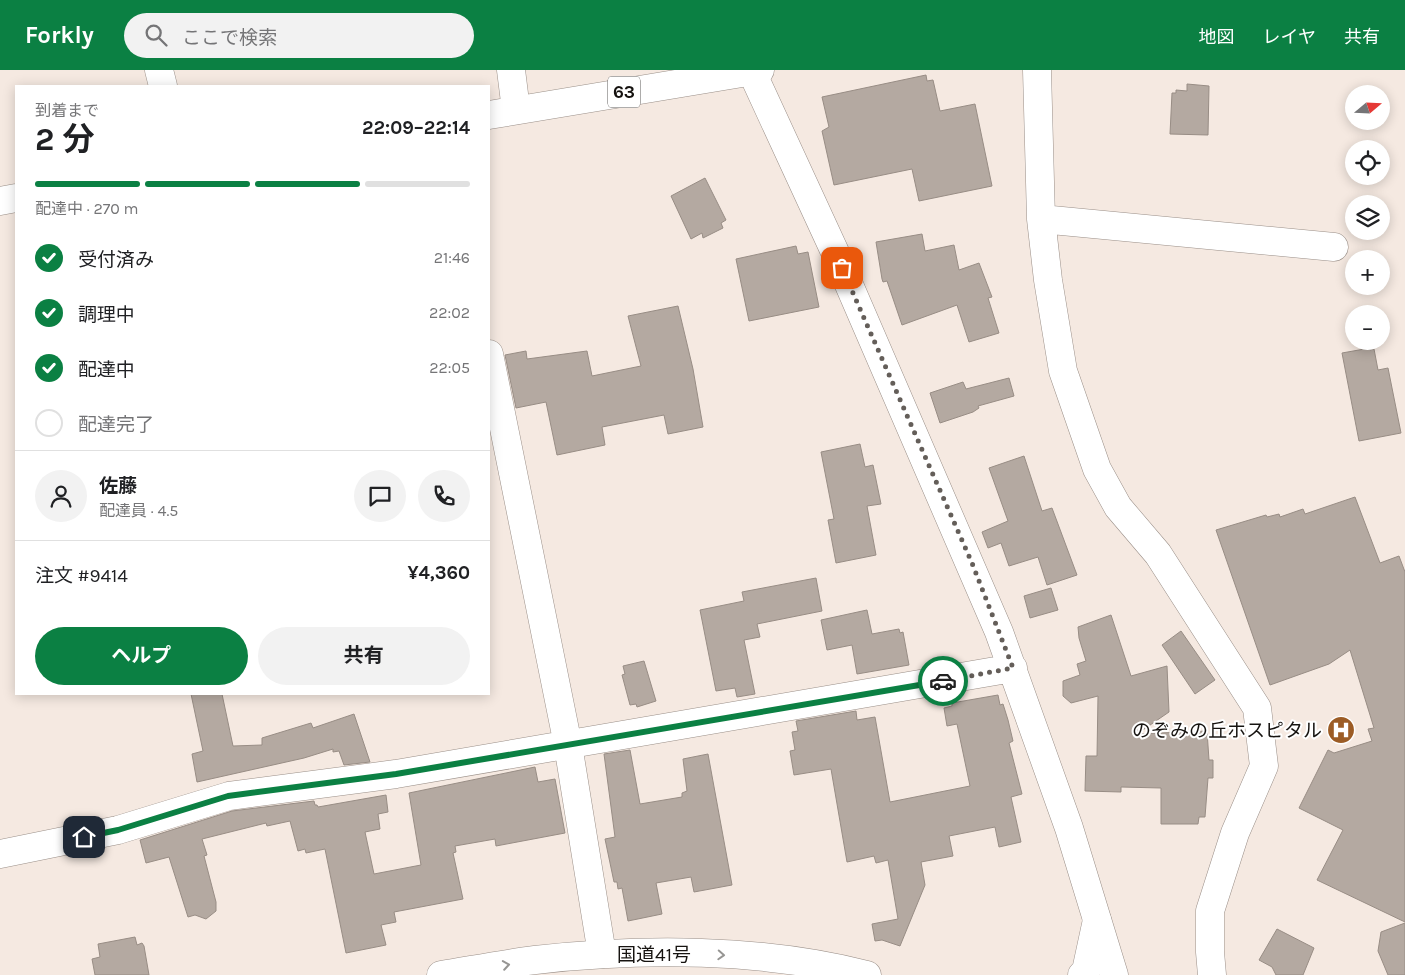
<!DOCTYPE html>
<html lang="ja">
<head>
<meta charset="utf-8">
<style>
	:root { --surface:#fff; --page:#f2f2f2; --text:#202124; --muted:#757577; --line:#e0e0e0; --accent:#0b8043 }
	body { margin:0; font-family:Karla,"Noto Sans JP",sans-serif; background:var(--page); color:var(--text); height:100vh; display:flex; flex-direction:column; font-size:19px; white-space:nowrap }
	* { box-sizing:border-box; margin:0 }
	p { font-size:16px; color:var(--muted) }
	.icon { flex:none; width:28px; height:28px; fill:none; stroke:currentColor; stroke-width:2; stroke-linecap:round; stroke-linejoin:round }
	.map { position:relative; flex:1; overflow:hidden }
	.side { position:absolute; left:15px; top:15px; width:475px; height:610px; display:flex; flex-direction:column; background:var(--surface); border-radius:0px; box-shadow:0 2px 12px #0003 }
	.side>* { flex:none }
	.needle { width:32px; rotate:71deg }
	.controls { position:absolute; left:1345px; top:15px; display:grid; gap:10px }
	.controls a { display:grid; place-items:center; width:45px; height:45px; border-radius:50%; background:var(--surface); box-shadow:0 2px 12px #0003; font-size:25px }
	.pin { position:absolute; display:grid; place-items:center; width:42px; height:42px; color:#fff; margin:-21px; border-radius:10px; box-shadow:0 2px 8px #0006 }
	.courier { position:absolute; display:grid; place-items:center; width:50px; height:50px; margin:-25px; border:4px solid #0b8043; border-radius:50%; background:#fff; color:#222; box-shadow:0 1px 6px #0007 }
	.head em { font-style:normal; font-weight:700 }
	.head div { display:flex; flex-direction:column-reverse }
	.head { display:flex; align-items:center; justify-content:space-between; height:85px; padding:0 20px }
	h1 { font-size:32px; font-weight:700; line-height:38px }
	.bar { display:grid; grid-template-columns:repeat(4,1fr); gap:8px 5px; align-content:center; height:60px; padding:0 20px }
	.bar i { height:6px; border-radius:4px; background:var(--line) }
	.bar .on { background:var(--accent) }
	.bar p { grid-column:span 4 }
	.line { display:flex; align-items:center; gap:12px; padding:0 20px; border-top:1px solid var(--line) }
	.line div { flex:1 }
	.round { display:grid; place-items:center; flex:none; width:52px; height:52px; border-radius:26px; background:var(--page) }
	ol { padding:0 20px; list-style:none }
	li { display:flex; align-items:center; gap:15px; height:55px }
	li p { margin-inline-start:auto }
	li .icon { padding:5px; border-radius:50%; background:var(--accent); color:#fff; stroke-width:4 }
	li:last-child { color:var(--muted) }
	li i { width:28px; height:28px; border:2px solid var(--line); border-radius:50% }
	.button { display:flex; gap:10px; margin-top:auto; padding:10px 20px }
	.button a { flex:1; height:58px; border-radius:30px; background:var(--accent); color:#fff; font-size:20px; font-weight:700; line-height:58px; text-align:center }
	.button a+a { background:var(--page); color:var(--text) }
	header { display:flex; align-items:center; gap:30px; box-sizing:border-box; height:70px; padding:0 25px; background:var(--accent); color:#fff }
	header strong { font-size:24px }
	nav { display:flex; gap:28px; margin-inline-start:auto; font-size:18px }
	.search { width:350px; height:45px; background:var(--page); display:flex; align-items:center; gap:12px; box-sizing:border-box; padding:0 18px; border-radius:28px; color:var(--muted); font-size:19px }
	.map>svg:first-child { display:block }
	.building { fill:#b4a9a1; stroke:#988d85 }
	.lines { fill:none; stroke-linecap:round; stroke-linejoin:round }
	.minor-casing { stroke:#9a8f88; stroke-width:29 }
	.major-casing { stroke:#9a8f88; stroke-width:29 }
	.highway-casing { stroke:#9a8f88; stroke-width:29 }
	.minor { stroke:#fff; stroke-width:28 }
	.major { stroke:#fff; stroke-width:28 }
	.highway { stroke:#fff; stroke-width:28 }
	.oneway { stroke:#969593 }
	.done { stroke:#645e59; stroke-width:5; stroke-dasharray:0 9 }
	.route { stroke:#0b8043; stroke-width:6 }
	.labels { text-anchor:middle; stroke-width:4; stroke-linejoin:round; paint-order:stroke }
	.shield { fill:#fff; stroke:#5c5a58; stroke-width:1 }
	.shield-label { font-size:18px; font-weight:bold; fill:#161310 }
	.poi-label { font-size:19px; fill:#161310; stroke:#fff; text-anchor:end }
	.street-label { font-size:19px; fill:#161310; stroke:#fff }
</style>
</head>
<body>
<header>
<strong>Forkly</strong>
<div class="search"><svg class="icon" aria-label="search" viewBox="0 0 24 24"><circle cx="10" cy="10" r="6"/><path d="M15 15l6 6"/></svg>ここで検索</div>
<nav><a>地図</a><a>レイヤ</a><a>共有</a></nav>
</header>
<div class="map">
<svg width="1405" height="905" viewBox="0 0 1405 905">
	<rect width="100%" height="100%" fill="#f5e9e1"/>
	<path class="building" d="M926 5 927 11 933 10 940 41 975 34 992 116 919 131 912 99 834 115 822 61 829 57 822 27Z
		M1187 14 1209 16 1208 65 1170 64 1172 23H1176V20L1187 21Z
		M705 108 726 150 721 153 723 158 703 168 702 163 691 169 671 126Z
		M922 164 925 181 954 175 959 200 979 193 992 227 988 228 999 263 969 272 957 235 902 255 887 211 883 212 882 209 876 172Z
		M796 176 798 184 808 182 819 237 749 251 736 189Z
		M678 236 693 299 703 357 668 364 664 345 602 357 605 375 557 385 546 332 516 338 505 285 526 281 527 289 587 281 592 306 641 296 628 246Z
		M1370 278V280L1374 279 1378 300 1388 298 1401 363 1359 371 1342 283Z
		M1009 308 1014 326 978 336 979 338 973 342 940 353 930 323 963 312 966 319Z
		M860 374 865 397 873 395 881 434 867 436 876 485 836 493 828 450 834 449 821 382Z
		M1024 386 1042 441 1052 438 1077 505 1047 515 1038 487 1009 496 1001 473 988 478 982 462 1008 451 989 398Z
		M1355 427 1380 493 1399 486 1405 502V852L1317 810 1343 760 1299 738 1328 680 1334 683 1372 671 1368 659 1374 658 1350 580 1329 594 1270 615 1216 460 1266 445 1267 447 1279 444 1280 447 1303 439 1305 444Z
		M816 508 822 541 757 554 760 567 744 570 755 624 737 627 735 618 716 621 700 540 744 531 742 522Z
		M1051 518 1058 540 1030 548 1024 526Z
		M867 540 872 564 899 559 900 563 903 562 909 595 857 604 852 575 827 580 821 550Z
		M1111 545 1131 606 1167 596 1169 642 1137 664 1207 661 1209 690H1213V708H1208L1205 747H1199L1198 754H1161V718L1121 717V722L1085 721 1086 686H1097L1098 626 1071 633 1063 626V611L1080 605 1077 594 1086 591 1079 568 1078 557Z
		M1181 561 1215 610 1195 624 1162 575Z
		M644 591 656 631 637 637 636 634 630 635 622 605 625 604 623 596Z
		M191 624H222L233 676 262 675V668L311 653 313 658 354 644 370 692 344 695 339 681 333 682V679L304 688 197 712 192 684 203 681Z
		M998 625 1000 635 1003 634 1008 650 1013 671 1009 673 1022 724 1011 727 1021 772 999 777 995 757 949 766 953 786 921 792 925 815 900 876 882 870 875 871 872 854 898 849 888 790 876 793 874 786 847 792 831 699 794 705 790 681 795 680 792 662 798 661 796 651 856 641 857 650 875 647 890 732 970 716 957 654 947 656 944 638 952 636V633Z
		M630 680 640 734 682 727V723L687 721 683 689 708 684 732 815 694 822 691 807 656 813 662 844 628 851 622 818 618 819 617 812H614L605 769 615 767 604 684Z
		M535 697 538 712 555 709 565 763 496 776 495 769 455 776 456 782 453 783 463 829 394 842 396 852 381 855 386 875 346 883 325 779 306 783 305 779 298 781 290 751 267 756 266 753 202 769 207 785 204 786 216 832V841L206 849 195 845 188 847 169 787 146 793 140 770 232 741 314 731 315 735H317L318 737 386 725 388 742 378 744 380 759 365 762 374 804 421 795 409 723Z
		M1405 853V905H1388L1378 881 1381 862Z
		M1277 859 1314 878 1303 905H1276L1272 897 1259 890Z
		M135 867 137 875 142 873 144 876 149 905H95L92 889 100 887 98 874Z"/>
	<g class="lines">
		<g class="minor-casing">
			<path id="minor" d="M159 0 163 16
				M511 0 516 40
				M751 0 834 180 999 562 1069 758 1114 905
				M1037 0 1041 149 1048 210 1063 301 1097 399 1118 437 1158 484 1257 638 1264 696 1235 763 1210 841V882L1212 905
				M1041 149 1334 177
				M489 284 568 675 602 884
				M0 784 118 760 229 726 396 704 1013 598"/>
		</g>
		<g class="major-casing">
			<path id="major" d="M489 45 760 0
				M0 131 16 128"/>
		</g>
		<g class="highway-casing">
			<path id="highway" d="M441 905C472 900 503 894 535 890 642 878 762 878 867 905
				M1082 905 1086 901 1097 850"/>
		</g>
		<use href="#minor" class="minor"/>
		<use href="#major" class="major"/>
		<use href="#highway" class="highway"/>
	</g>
	<defs><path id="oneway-chevron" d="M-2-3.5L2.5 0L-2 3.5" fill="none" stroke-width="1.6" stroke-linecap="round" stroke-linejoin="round" transform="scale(1.25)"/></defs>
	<g class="oneway">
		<use href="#oneway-chevron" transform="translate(721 885) rotate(3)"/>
		<use href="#oneway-chevron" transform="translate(506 895) rotate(-9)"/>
	</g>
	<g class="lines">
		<path class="done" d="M842 198 972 493 1013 598 943 611"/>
		<path class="route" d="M84 767 118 760 228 726 396 704 943 611"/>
	</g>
	<defs>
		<g id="hospital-disc" transform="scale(1.4375)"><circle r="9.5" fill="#9c5c25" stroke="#fff"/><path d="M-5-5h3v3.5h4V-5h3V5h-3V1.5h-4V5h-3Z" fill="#fff"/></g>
	</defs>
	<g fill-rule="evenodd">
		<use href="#hospital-disc" x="1341" y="660"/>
	</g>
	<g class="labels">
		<rect class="shield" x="608" y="6.5" width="32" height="31" rx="4"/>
		<g class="shield-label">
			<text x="624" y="28">63</text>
		</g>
		<g class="poi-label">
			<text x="1322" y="667">のぞみの丘ホスピタル</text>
		</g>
		<g class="street-label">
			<text x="654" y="891">国道41号</text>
		</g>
	</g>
</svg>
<div class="controls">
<a><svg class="needle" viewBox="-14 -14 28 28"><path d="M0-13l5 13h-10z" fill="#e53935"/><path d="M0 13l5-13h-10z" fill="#757577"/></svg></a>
<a><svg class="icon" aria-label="locate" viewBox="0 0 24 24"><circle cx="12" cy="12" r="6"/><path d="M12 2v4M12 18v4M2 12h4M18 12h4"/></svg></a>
<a><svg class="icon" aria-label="layers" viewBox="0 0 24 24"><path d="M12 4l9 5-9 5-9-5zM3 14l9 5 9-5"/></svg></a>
<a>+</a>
<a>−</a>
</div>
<div class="pin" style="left:842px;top:198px;background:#ea580c"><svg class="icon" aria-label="bag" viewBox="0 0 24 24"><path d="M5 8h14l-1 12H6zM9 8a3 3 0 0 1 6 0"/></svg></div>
<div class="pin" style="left:84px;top:767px;background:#1f2937"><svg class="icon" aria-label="home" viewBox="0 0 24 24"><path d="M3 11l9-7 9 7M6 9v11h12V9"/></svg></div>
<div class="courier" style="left:943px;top:611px"><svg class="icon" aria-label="car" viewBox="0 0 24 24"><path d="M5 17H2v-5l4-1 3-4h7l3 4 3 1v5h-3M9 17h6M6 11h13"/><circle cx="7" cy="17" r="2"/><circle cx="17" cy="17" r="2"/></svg></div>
<section class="side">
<div class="head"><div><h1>2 分</h1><p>到着まで</p></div><em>22:09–22:14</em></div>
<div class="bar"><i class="on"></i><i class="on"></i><i class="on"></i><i></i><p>配達中 · 270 m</p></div>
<ol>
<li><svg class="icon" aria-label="check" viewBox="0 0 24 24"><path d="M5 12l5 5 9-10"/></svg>受付済み<p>21:46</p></li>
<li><svg class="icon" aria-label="check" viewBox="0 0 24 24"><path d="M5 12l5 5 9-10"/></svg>調理中<p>22:02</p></li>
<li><svg class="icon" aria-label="check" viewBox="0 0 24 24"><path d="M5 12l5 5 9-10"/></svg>配達中<p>22:05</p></li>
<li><i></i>配達完了</li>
</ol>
<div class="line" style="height:90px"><a class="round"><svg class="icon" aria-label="person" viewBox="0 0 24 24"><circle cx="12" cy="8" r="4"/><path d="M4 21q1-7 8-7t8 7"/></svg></a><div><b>佐藤</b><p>配達員 · 4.5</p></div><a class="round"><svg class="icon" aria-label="chat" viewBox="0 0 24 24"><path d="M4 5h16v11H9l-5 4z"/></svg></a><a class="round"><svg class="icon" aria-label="phone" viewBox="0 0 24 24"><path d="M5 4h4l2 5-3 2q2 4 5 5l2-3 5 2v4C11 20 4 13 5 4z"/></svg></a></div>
<div class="line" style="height:65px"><div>注文 #9414</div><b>¥4,360</b></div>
<div class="button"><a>ヘルプ</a><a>共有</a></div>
</section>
</div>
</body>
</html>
